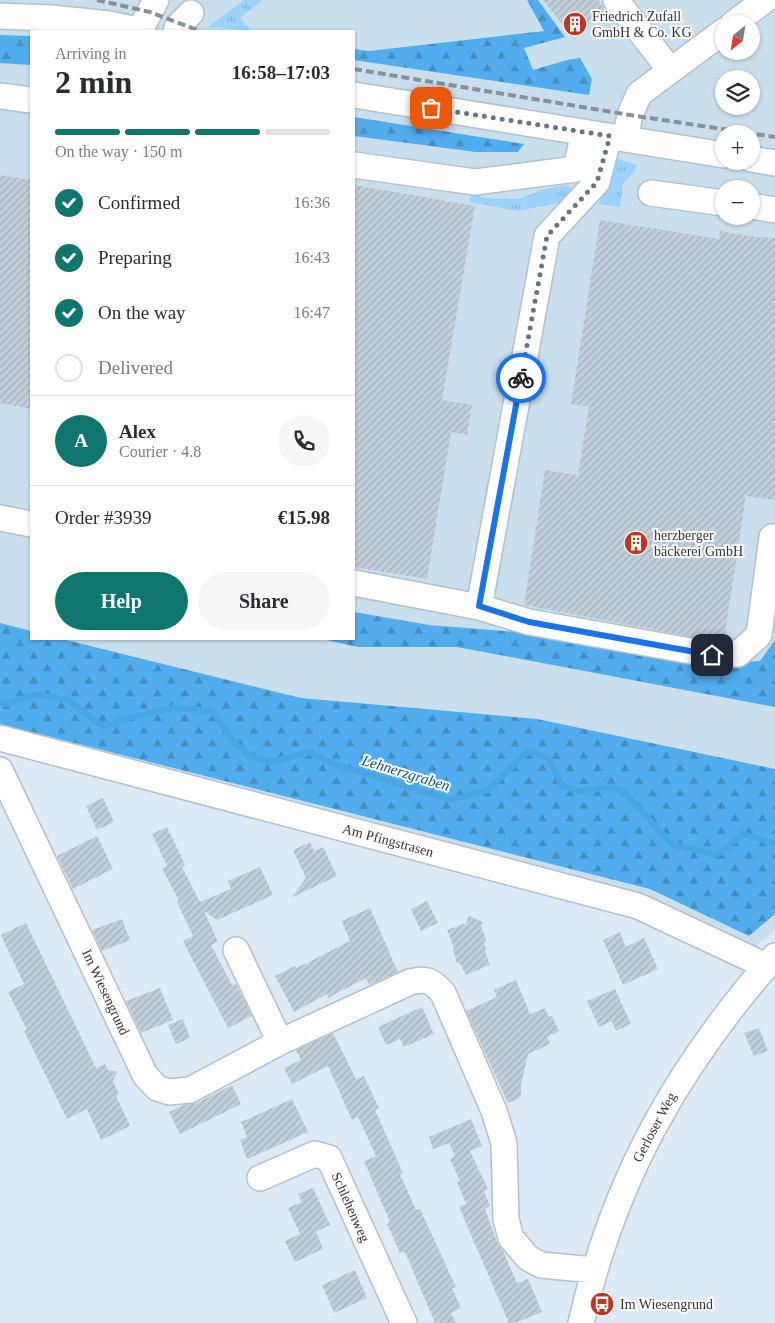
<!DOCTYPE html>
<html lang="en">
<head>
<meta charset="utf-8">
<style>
	:root { --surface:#fff; --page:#f7f7f7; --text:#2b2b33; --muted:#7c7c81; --line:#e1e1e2; --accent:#0f766e }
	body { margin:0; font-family:"Times New Roman",serif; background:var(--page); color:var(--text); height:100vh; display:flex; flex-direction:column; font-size:19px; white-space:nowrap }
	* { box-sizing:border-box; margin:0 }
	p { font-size:16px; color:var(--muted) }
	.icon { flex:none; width:28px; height:28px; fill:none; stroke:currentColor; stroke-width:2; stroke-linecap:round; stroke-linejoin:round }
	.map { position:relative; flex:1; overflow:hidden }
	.panel { position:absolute; left:30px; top:30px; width:325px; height:610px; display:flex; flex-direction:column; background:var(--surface); border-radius:0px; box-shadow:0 1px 4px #0004 }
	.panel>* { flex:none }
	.needle { width:32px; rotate:210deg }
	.fabs { position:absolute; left:715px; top:15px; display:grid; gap:10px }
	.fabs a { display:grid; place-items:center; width:45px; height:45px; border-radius:50%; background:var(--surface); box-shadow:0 1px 4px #0004; font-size:25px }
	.pin { position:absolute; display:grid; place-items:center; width:42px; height:42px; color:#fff; margin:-21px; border-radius:10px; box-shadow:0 2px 8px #0006 }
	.courier { position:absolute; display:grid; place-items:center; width:50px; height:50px; margin:-25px; border:4px solid #1a73e8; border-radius:50%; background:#fff; color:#222; box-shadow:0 1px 6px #0007 }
	.headline em { font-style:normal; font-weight:700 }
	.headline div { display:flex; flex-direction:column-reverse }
	.headline { display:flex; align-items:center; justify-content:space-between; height:85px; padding:0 25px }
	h1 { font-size:32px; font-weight:700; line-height:38px }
	.bar { display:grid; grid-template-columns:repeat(4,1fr); gap:8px 5px; align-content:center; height:60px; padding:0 25px }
	.bar i { height:6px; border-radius:4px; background:var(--line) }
	.bar .active { background:var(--accent) }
	.bar p { grid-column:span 4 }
	.line { display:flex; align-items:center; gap:12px; padding:0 25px; border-top:1px solid var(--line) }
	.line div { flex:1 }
	.round { display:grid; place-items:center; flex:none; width:52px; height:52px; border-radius:26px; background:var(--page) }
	ol { padding:0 25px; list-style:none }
	li { display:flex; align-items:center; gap:15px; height:55px }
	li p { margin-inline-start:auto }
	li .icon { padding:5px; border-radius:50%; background:var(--accent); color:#fff; stroke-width:4 }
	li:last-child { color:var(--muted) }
	li i { width:28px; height:28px; border:2px solid var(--line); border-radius:50% }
	.cta { display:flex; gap:10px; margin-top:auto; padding:10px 25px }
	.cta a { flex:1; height:58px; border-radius:30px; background:var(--accent); color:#fff; font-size:20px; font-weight:700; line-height:58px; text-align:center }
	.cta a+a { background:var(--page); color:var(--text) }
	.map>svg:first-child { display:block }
	.built { fill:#c9dfee; fill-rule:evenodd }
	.grass { fill:url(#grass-tufts) }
	.forest { fill:url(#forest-firs) }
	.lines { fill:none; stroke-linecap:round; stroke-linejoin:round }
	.stream { stroke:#49a6e5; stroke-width:6 }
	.building { fill:url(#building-hatch) }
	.minor-casing { stroke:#b2c1cc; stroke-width:28 }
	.minor { stroke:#fff; stroke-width:25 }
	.rail { stroke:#869199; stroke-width:4; stroke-dasharray:8 4; stroke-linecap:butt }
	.done { stroke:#6c757c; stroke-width:5; stroke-dasharray:0 9 }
	.route { stroke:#1a73e8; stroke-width:6 }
	.labels { text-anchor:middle; stroke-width:4; stroke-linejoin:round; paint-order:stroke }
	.poi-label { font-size:14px; fill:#30363a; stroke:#fff; text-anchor:start }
	.street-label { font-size:14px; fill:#30363a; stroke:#fff }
	.water-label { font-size:15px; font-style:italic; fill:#07517a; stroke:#fff }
</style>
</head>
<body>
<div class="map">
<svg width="775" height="1323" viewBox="0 0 775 1323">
	<defs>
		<pattern id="grass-tufts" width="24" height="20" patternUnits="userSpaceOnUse" patternTransform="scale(1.25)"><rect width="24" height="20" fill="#9cd3fc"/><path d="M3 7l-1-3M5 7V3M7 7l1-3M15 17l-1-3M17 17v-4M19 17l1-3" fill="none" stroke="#87b6d9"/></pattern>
		<pattern id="forest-firs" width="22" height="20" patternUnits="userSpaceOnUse" patternTransform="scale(1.25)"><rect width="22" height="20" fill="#51aded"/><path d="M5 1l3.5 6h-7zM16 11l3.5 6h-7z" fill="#448ec1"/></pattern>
		<pattern id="building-hatch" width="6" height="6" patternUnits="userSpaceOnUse" patternTransform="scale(1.25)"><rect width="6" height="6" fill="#c0cfda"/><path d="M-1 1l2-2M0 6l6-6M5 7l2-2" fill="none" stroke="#a5b2bc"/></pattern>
	</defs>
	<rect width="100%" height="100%" fill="#dbeaf6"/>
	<path class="built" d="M0 0H775V930L751 950 0 729ZM724 24H751V51H724ZM31 31H354V639H31ZM724 79H751V106H724ZM724 134H751V161H724ZM724 189H751V216H724Z"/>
	<path class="grass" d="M244 0H263L240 18 252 31 208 27Z
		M618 159 637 165 633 173 623 184 620 207 599 204 605 173Z
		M566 185 575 191 569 201 518 211 470 202 472 193 484 198 518 199 545 189Z"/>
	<path class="forest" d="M527 0H538L565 37 524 48 533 70 567 60 580 58 592 79 589 95 354 60V49L369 51 544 31Z
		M0 35 31 36V65L0 63Z
		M354 117 524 144 518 152H476L354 136Z
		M354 612 429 625 529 633 709 664 760 661 775 640V707L457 647H358L322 639H354Z
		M0 623 31 631V639H62L301 698 537 719 775 769V914L749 936 650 889 0 724Z"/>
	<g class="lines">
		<path class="stream" d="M0 702 6 704 36 694 68 700 102 726 113 724 124 719 172 708 212 711 233 741 249 755 271 762 310 752 331 763 451 800 488 790 528 751 548 758 562 786 580 791 611 787 623 791 672 844 717 855 743 834 775 844"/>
	</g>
	<path class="building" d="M543 0H598L606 11 572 37Z
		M0 175 31 180V409L0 403Z
		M354 185 475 206 442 400 472 405 467 435 451 432 427 579 354 567Z
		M600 220 719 239 720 231 757 237 775 238V500L746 496 724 640 714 641 524 605 545 470 578 475 589 407 571 404Z
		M103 798 114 822 97 830 86 806Z
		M167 827 182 858 185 866 182 867 200 902 231 889 228 881 260 867 273 895 217 920 204 911 218 942 211 945 232 985 236 984 252 1016 228 1028 183 941 193 936 177 902 179 901 162 868 167 866 152 834Z
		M97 836 113 869 73 889 57 856Z
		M310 842 314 851 323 847 337 876 291 898 306 878 293 850Z
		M427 901 438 923 421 931 411 909Z
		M370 908 398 972 369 985 366 978 328 998 327 994 294 1012 275 976 295 966 296 968 307 963 310 965 309 962 350 941 342 921Z
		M469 916 483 922 481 927 486 939 484 944 486 948 485 952 490 965 466 975 461 965 457 963 453 950 454 948 447 930 463 924 465 925Z
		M122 919 130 940 102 951 92 930Z
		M26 923 96 1068 105 1064 108 1070 117 1072 113 1081 119 1094 116 1096 130 1126 101 1140 87 1109 67 1119 24 1031 27 1030 8 992 24 984 1 935Z
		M620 932 626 947 644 938 658 969 623 985 603 940Z
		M516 980 530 1014 545 1008 549 1017 552 1016 559 1031 547 1037 550 1044 528 1054 521 1085V1095L518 1099 508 1103 466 1011 497 997 494 990Z
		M160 988 173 1020 141 1033 126 1001Z
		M615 989 631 1024 616 1031 612 1021 599 1027 587 1001Z
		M422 1007 434 1034 404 1047 400 1039 386 1045 378 1027Z
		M183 1019 190 1038 176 1044 168 1025Z
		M759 1028 768 1051 754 1056 744 1033Z
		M333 1033 356 1079 364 1076 379 1108 375 1110 403 1173 400 1174 416 1210 420 1209 456 1287 452 1288 461 1308 451 1313 456 1323H435L405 1252 400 1253 387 1224 390 1222 364 1161 376 1156 358 1117 352 1120 328 1066 292 1084 284 1068 301 1060 296 1050Z
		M232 1085 241 1104 180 1134 169 1112 183 1105 197 1103Z
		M292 1099 308 1132 247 1159 240 1140 247 1137 241 1122Z
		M471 1119 482 1146 470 1151 488 1189 484 1191 490 1206 485 1209 497 1242 503 1251 517 1283 528 1279 542 1312 515 1323H509L459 1207 466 1204 457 1182 460 1181 450 1159 455 1156 449 1143 433 1149 429 1137Z
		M313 1188 330 1225 316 1232 323 1249 295 1262 285 1241 300 1234 288 1208 302 1202 298 1194Z
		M355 1270 367 1298 334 1313 322 1285Z"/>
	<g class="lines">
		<g class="minor-casing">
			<path id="minor" d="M616 0 670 70
				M0 16 51 18 109 24 143 31
				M733 24 765 0
				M140 30 156 0
				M176 31 178 26 191 13
				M354 95 724 155
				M0 96 31 100
				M625 139 630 115 639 94 724 31
				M751 159 775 163
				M354 165 475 182 576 169 584 132
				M651 193 724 203
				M751 206 775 210
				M0 518 31 524
				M354 583 479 607 529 622 713 655 738 654 759 635 772 537
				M479 607 547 236 597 182 609 136
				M0 738 638 906 766 966
				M0 770 145 1075 157 1088 169 1092 190 1090 280 1042 410 982C427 978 431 980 443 993L494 1111 504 1143 506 1219 511 1238 528 1258 541 1265 594 1270
				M236 950 280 1042
				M260 1178 315 1154 329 1158 404 1323
				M581 1323C614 1179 678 1066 775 956"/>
		</g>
		<use href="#minor" class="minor"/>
		<path class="rail" d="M97 0 150 12 200 31
			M354 69 630 115 775 137"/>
	</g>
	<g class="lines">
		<path class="done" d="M431 108 610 136 597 182 547 236 521 378"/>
		<path class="route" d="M521 378 479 606 529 622 712 655"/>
	</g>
	<defs>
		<g id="building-disc" transform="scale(1.25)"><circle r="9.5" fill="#c13620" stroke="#fff"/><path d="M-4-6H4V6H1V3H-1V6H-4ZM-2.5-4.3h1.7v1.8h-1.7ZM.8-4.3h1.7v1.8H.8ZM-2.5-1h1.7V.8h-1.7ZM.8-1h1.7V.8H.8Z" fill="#fff"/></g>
		<g id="bus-disc" transform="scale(1.25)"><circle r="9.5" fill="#c13620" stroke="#fff"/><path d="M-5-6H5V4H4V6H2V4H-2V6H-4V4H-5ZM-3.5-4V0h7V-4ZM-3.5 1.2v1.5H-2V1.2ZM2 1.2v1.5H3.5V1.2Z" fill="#fff"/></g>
	</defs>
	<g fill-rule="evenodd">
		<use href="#building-disc" x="575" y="24"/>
		<use href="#building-disc" x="636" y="543"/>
		<use href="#bus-disc" x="602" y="1304"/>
	</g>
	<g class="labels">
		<g class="poi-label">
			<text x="592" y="21">Friedrich Zufall<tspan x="592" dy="16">GmbH &amp; Co. KG</tspan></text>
			<text x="654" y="540">herzberger<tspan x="654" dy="16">bäckerei GmbH</tspan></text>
			<text x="620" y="1309">Im Wiesengrund</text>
		</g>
		<g class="street-label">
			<text transform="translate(388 840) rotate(15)" y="5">Am Pfingstrasen</text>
			<text transform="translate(106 992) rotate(65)" y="5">Im Wiesengrund</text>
			<text transform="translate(654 1127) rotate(-62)" y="5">Gerloser Weg</text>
			<text transform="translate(351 1207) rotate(66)" y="5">Schlehenweg</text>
		</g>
		<g class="water-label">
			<text transform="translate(406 773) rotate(17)" y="5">Lehnerzgraben</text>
		</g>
	</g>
</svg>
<div class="fabs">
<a><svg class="needle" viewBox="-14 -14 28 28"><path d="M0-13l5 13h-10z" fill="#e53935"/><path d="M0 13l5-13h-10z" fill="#7c7c81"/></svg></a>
<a><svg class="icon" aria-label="layers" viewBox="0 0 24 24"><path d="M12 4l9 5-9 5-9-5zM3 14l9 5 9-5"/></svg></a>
<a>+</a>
<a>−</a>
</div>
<div class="pin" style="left:431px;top:108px;background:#ea580c"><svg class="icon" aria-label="bag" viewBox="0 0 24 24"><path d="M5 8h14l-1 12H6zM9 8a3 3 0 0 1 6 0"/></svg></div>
<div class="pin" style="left:712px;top:655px;background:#1f2937"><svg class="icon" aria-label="home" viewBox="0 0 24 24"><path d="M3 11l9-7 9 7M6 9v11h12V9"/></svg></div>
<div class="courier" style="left:521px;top:378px"><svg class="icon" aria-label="bike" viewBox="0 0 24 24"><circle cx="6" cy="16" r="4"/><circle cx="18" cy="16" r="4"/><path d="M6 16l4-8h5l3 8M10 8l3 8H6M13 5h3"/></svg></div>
<section class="panel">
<div class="headline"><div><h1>2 min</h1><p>Arriving in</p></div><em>16:58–17:03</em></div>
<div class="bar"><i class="active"></i><i class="active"></i><i class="active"></i><i></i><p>On the way · 150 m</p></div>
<ol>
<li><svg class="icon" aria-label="check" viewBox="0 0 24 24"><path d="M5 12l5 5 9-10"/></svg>Confirmed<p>16:36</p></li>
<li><svg class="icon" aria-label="check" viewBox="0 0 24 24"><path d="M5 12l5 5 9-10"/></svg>Preparing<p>16:43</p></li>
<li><svg class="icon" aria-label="check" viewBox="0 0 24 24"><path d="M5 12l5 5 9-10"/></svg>On the way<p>16:47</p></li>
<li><i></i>Delivered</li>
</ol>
<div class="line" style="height:90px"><b class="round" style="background:var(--accent);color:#fff">A</b><div><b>Alex</b><p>Courier · 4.8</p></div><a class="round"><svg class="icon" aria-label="phone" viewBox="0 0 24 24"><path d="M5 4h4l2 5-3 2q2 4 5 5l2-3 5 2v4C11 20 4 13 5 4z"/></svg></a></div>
<div class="line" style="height:65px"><div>Order #3939</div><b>€15.98</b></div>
<div class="cta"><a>Help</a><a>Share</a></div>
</section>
</div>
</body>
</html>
